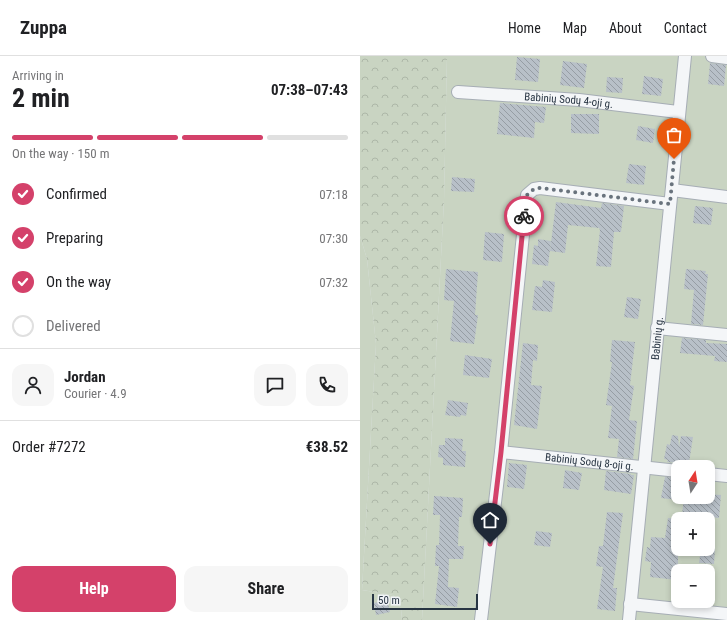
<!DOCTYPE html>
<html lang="en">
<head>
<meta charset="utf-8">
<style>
	:root { --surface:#fff; --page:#f6f6f6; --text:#202124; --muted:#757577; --line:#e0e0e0; --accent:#d4416a }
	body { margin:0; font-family:"Roboto Condensed",sans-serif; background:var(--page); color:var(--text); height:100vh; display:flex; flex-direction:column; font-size:15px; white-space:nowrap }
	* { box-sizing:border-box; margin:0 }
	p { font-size:13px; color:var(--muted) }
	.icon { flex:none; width:22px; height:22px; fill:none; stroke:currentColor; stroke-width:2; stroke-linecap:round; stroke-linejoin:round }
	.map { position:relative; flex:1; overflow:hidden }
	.panel { display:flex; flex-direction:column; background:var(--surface); width:360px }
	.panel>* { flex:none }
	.needle { width:26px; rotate:12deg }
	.controls { position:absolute; left:311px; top:404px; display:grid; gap:8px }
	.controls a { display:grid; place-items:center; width:44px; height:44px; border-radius:8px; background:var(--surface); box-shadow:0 2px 6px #0003; font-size:20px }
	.scale { position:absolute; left:12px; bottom:10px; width:106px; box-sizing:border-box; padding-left:4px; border:2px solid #283543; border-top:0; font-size:11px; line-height:14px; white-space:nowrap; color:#283543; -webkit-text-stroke:3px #f1f4f7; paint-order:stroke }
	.pin { position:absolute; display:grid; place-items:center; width:34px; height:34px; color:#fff; margin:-41px -17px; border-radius:50% 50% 50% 0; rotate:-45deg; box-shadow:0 0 4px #0007 }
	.pin .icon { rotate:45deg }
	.courier { position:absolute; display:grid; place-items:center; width:40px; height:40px; margin:-20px; border:3px solid #d4416a; border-radius:50%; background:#fff; color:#222; box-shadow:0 1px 5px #0007 }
	.overview em { font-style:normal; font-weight:700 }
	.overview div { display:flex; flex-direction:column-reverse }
	.overview { display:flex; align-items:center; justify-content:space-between; height:68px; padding:0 12px }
	h1 { font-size:26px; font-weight:700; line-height:30px }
	.bar { display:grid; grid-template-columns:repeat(4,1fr); gap:6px 4px; align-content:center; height:48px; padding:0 12px }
	.bar i { height:5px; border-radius:3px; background:var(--line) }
	.bar .on { background:var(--accent) }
	.bar p { grid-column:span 4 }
	.line { display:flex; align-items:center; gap:10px; padding:0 12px; border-top:1px solid var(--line) }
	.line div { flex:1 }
	.round { display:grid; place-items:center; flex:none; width:42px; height:42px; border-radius:12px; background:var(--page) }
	ol { padding:0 12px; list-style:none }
	li { display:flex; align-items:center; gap:12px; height:44px }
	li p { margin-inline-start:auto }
	li .icon { padding:4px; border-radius:50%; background:var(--accent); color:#fff; stroke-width:4 }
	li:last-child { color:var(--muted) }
	li i { width:22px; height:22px; border:2px solid var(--line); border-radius:50% }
	.primary-button { display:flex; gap:8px; margin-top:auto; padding:8px 12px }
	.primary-button a { flex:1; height:46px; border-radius:12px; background:var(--accent); color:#fff; font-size:16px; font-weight:700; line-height:46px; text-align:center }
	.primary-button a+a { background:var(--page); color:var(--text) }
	header { display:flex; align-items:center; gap:24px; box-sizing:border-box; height:56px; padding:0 20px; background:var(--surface); border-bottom:1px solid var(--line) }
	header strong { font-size:19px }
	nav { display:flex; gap:22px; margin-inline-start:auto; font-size:14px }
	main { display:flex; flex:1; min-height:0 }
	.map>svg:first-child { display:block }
	.green { fill:#c9d4c2; fill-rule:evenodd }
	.forest { fill:url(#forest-crowns) }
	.building { fill:url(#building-back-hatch) }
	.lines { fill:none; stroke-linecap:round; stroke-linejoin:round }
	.street-casing { stroke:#a6adb5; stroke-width:14 }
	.street { stroke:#f4f6f8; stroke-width:12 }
	.done { stroke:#69737d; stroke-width:4; stroke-dasharray:0 7.2 }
	.route { stroke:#d4416a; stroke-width:5 }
	.labels { text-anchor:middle; stroke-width:3; stroke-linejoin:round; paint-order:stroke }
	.street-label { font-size:11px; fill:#283543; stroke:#f1f4f7 }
</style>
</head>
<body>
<header>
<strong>Zuppa</strong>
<nav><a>Home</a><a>Map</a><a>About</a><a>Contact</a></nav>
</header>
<main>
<section class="panel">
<div class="overview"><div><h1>2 min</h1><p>Arriving in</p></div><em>07:38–07:43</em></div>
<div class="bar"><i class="on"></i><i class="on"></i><i class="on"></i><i></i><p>On the way · 150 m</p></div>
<ol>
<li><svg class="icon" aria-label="check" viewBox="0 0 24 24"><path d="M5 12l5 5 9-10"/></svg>Confirmed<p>07:18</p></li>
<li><svg class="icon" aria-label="check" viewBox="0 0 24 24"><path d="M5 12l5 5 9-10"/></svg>Preparing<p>07:30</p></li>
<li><svg class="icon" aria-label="check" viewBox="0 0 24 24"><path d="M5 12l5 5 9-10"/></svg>On the way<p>07:32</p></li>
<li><i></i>Delivered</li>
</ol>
<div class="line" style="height:72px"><a class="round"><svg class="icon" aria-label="person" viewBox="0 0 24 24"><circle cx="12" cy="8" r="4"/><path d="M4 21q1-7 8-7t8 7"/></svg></a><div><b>Jordan</b><p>Courier · 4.9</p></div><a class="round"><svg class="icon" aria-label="chat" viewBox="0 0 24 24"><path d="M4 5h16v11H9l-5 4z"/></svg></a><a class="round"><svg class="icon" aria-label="phone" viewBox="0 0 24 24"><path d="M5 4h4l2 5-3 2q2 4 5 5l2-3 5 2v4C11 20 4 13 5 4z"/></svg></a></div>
<div class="line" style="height:52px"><div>Order #7272</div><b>€38.52</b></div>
<div class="primary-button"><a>Help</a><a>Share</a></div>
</section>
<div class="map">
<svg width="367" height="564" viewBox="0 0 367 564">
	<defs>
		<pattern id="forest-crowns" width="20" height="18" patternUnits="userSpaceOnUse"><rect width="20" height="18" fill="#c9d4c2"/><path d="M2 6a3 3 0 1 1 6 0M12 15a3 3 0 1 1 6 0" fill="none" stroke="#adb7a8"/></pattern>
		<pattern id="building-back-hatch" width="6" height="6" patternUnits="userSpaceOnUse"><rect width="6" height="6" fill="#b8c0c8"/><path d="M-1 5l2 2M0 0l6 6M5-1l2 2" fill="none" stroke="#969da4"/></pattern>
	</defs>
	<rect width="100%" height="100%" fill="#e1e6ea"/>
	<path class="green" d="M87 0H367V564H62L84 144ZM318 411H348V441H318ZM318 463H348V493H318ZM318 515H348V545H318Z
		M0 180 7 203 16 288 2 534 33 539 41 553 42 564H0Z"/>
	<path class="forest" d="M0 0H87L84 144 62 564H42L41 553 33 539 2 534 16 288 7 203 0 180Z"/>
	<path class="building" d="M157 1 180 3 178 26 155 24Z
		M203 5 227 8 224 32 200 29Z
		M350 7 366 9 364 30 348 28Z
		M284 20 303 23 301 40 282 38Z
		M247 21 263 22 262 37 246 36Z
		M140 47 186 51 184 67 175 66 174 82 137 78Z
		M211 58H239V78L211 77Z
		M278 70 295 73 293 87 276 84Z
		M269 108 286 110 284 129 266 127Z
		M92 121 115 123 114 136 91 135Z
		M196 146 241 152 242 147 264 150 261 176H254L251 211 236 210 240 174 239 172 208 169 205 197 190 195Z
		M335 150 353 152 351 169 333 167Z
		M125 176 144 178 142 206 123 204Z
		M178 183 191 185 188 210 172 208 174 189 178 190Z
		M86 213 118 216 115 259H118L114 288 90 285 94 245 84 244Z
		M326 213 346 215 345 218H348L343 269 331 268 334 234 324 233Z
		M183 224 195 226 192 256 172 254 175 230 182 231Z
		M267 241 281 243 278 263 264 261Z
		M322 282 346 284V287L367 288V306L354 305 355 300 320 297Z
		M252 284 275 286 270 329 274 330 269 364 277 365 273 403 257 401 259 383 248 382 252 350 246 349 252 306H250Z
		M163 287 178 289 177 305 173 304 171 329 182 330 177 373 154 369Z
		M105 299 132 303 129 322 103 319Z
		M88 344 108 347 106 360 101 359 100 361 85 359Z
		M312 379 318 380 319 391 321 380 333 381 329 407 318 405V407L307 406 308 404 304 403 307 388 310 389Z
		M85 382 103 383 102 395H106L105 411 83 409V402L78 401 79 389H85Z
		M149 407 167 409 164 433 147 431Z
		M205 414 222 417 219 434 203 432Z
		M246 415 271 418V419H274L271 438 244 434Z
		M305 421 318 422V444L301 442Z
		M348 438 361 439 359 462 322 459 324 441H348Z
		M74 440 103 442 102 461H99L98 490H104L103 503H89L88 531 99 532 97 551 75 548 79 510H75L76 489H79L80 459H73Z
		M247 456 263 457 253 532H257L255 555 237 553 243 511 236 510 239 490H243Z
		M308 462 318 463V511L317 524 290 521 291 506 285 505 287 491 290 492 291 481 305 482Z
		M176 475 192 477 190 491 174 489Z
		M341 493H355L354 508 339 507Z
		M27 544 30 556 16 559 14 547Z"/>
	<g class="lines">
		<g class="street-casing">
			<g id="street">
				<path d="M352 0 367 2"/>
				<path id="s1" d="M98 36 219 44 318 56"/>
				<path d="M312 134 367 141"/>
				<path d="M297 272 367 279"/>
				<path id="s2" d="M141 396 318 415"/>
				<path d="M348 418 367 420"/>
				<path d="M270 548 367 558"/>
				<path d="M121 564 141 396 167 139 174 133 180 132 310 148"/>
				<path id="s3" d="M269 564 325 0"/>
			</g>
		</g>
		<use href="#street" class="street"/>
	</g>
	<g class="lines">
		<path class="done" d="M164 160 167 139 174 133 180 132 310 148 314 103"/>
		<path class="route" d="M130 488 141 396 164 160"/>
	</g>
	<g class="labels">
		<g class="street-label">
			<text dy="4" stroke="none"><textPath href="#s1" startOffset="111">Babinių Sodų 4-oji g.</textPath></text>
			<text dy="4" stroke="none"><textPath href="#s3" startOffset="283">Babinių g.</textPath></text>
			<text dy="4" stroke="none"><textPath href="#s2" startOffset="89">Babinių Sodų 8-oji g.</textPath></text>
		</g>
	</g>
</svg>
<div class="controls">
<a><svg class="needle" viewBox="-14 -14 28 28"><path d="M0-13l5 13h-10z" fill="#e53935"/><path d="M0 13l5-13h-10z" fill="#757577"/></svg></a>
<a>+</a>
<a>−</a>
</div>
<div class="scale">50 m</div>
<div class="pin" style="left:314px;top:103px;background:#ea580c"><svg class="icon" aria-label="bag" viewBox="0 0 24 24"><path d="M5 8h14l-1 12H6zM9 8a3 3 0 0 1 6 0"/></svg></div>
<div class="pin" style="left:130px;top:488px;background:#1f2937"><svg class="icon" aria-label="home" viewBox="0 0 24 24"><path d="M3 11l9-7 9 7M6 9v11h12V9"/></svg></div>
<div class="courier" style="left:164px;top:160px"><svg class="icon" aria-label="bike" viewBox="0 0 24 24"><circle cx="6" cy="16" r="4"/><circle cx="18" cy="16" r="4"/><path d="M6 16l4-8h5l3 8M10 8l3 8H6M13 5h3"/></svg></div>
</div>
</main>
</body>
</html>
